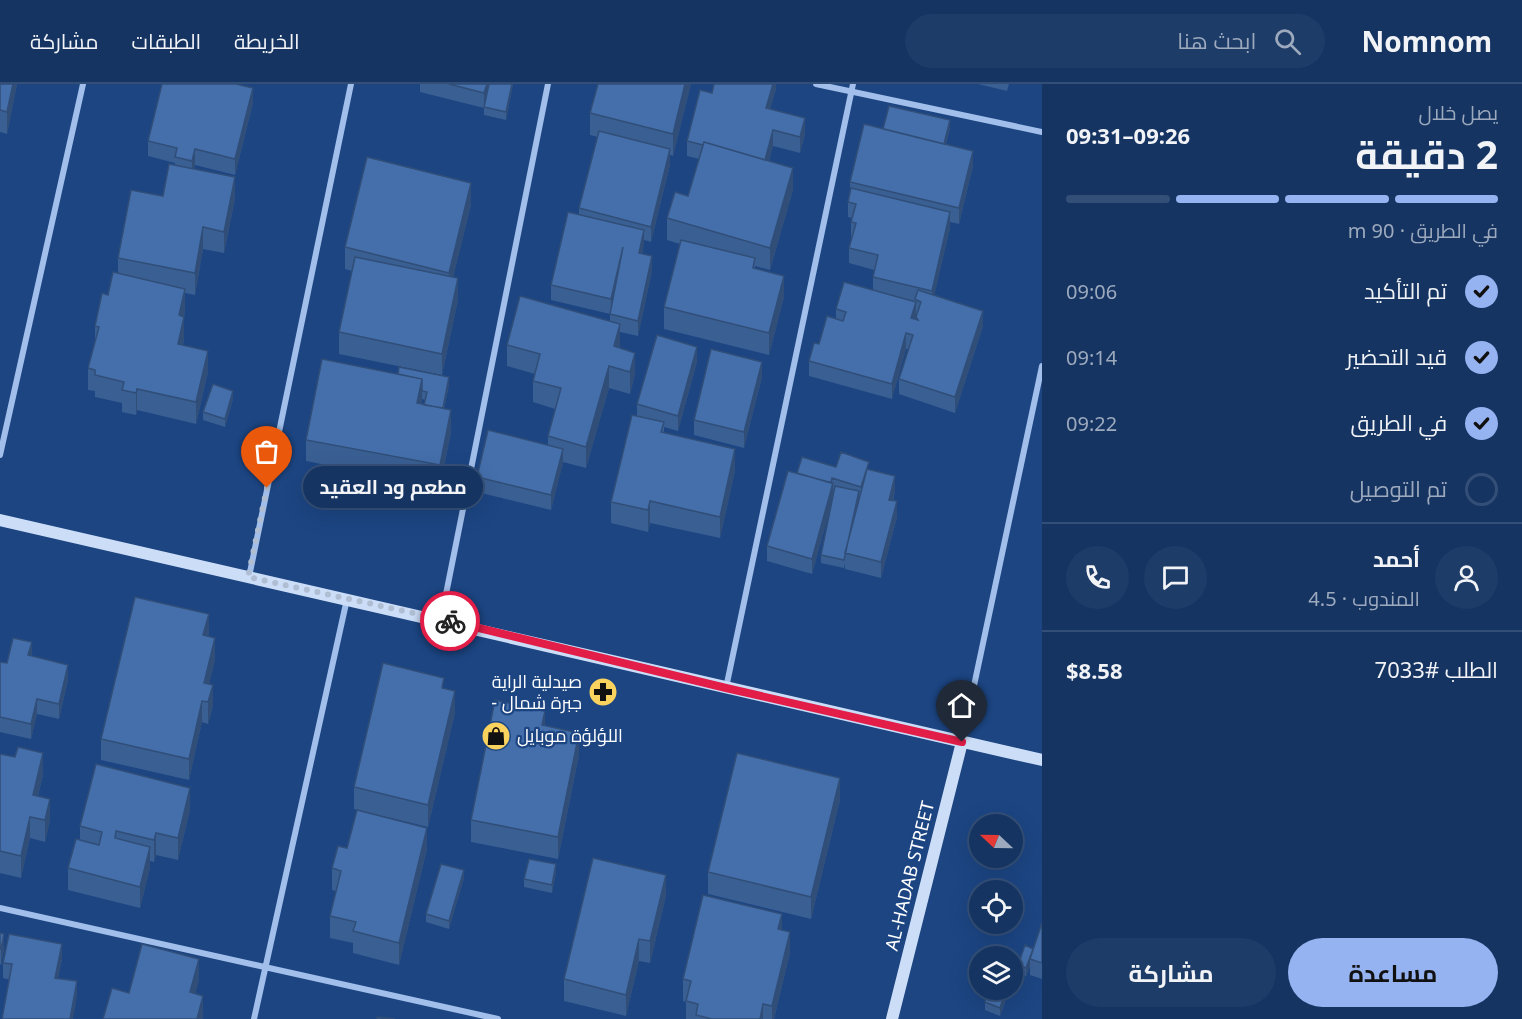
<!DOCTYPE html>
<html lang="ar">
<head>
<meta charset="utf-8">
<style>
	:root { --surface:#153462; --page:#1e3c68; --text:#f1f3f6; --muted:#9daabe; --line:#344f77; --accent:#95b2f1 }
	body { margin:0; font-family:"Noto Sans",Cairo,sans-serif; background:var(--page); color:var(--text); direction:rtl; height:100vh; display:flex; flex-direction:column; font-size:22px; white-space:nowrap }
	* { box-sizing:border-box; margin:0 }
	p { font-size:20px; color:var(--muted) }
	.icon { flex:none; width:33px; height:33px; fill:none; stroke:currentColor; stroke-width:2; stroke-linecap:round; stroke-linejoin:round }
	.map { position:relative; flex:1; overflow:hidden; direction:ltr }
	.side { display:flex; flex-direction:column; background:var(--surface); width:480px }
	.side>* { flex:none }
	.needle { width:39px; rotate:292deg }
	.tools { position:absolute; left:969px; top:730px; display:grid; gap:12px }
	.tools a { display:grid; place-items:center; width:54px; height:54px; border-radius:50%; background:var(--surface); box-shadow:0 6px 24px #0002,0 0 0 2px var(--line); font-size:30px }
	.pin { position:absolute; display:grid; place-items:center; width:51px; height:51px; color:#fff; margin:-62px -26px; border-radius:50% 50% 50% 0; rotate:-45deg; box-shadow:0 0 6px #0007 }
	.pin .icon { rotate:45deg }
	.courier { position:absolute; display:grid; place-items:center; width:60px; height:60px; margin:-30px; border:4px solid #e11d48; border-radius:50%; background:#fff; color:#222; box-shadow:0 2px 8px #0007 }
	.bubble { position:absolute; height:42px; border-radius:21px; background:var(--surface); box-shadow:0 6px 24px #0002,0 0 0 2px var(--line); font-size:20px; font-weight:700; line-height:42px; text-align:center; direction:rtl }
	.headline em { font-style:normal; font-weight:700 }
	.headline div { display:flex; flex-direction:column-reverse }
	.headline { display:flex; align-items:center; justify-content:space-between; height:102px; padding:0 24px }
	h1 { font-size:39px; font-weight:700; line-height:45px }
	.bar { display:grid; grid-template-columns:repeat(4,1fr); gap:9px 6px; align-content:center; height:72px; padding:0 24px }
	.bar i { height:8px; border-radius:4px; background:var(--line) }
	.bar .selected { background:var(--accent) }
	.bar p { grid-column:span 4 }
	.line { display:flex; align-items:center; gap:15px; padding:0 24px; border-top:2px solid var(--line) }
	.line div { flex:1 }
	.round { display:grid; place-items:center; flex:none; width:63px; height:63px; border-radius:32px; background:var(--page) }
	ol { padding:0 24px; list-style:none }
	li { display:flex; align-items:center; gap:18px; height:66px }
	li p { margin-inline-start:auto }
	li .icon { padding:6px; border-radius:50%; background:var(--accent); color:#111; stroke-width:4 }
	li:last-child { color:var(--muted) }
	li i { width:33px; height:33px; border:3px solid var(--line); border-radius:50% }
	.cta { display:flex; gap:12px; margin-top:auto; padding:12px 24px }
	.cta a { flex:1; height:69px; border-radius:36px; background:var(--accent); color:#111; font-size:24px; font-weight:700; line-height:69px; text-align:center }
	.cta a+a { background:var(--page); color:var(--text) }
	header { display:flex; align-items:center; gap:36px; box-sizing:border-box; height:84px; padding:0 30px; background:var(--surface); border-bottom:2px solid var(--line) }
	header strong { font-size:28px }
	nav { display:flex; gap:33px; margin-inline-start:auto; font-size:21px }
	.search { width:420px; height:54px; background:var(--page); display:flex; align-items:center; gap:15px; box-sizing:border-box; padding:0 21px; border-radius:33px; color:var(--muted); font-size:22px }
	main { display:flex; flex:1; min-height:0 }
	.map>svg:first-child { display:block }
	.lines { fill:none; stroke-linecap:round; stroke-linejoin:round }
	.street { stroke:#a1bfea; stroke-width:6 }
	.secondary { stroke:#ccddf7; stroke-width:12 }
	.wall { fill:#3a5f93; fill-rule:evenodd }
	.shaded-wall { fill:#304e78 }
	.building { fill:#446fab; stroke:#304e78; stroke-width:1.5 }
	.done { stroke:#b0bed3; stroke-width:6; stroke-dasharray:0 10.8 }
	.route { stroke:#e11d48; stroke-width:8 }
	.labels { text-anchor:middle; stroke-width:4.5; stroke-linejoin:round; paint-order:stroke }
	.poi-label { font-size:18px; fill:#fff; stroke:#1c4582; text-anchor:end }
	.street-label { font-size:18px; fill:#fff; stroke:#1c4582 }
</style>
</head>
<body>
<header>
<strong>Nomnom</strong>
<div class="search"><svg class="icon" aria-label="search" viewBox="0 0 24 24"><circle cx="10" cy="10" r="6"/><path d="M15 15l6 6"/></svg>ابحث هنا</div>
<nav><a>الخريطة</a><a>الطبقات</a><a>مشاركة</a></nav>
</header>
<main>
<section class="side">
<div class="headline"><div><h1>2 دقيقة</h1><p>يصل خلال</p></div><em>09:26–09:31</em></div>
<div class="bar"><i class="selected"></i><i class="selected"></i><i class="selected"></i><i></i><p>في الطريق · 90 m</p></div>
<ol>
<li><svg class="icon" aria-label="check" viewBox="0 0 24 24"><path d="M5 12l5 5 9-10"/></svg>تم التأكيد<p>09:06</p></li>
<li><svg class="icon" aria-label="check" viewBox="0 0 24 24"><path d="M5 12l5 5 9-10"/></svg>قيد التحضير<p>09:14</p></li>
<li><svg class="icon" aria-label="check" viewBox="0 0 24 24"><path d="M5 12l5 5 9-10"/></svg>في الطريق<p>09:22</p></li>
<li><i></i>تم التوصيل</li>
</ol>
<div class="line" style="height:108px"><a class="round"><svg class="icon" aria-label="person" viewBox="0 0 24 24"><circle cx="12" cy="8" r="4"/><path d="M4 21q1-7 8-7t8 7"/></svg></a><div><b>أحمد</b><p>المندوب · 4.5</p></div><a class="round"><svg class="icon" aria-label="chat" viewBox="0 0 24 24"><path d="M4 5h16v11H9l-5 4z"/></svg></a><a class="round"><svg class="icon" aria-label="phone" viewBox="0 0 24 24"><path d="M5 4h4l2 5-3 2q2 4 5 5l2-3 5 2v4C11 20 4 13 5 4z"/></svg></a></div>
<div class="line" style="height:78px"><div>الطلب #7033</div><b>$8.58</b></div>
<div class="cta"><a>مساعدة</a><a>مشاركة</a></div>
</section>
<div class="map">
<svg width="1042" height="935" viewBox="0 0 1042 935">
	<rect width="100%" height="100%" fill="#1c4582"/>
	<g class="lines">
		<path class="street" d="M816 0 1042 48
			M0 371 83 0
			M249 493 351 0
			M441 535 548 0
			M726 604 853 0
			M962 658 1042 282
			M0 824 498 935
			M254 935 347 515"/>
		<path class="secondary" d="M0 436 1042 676
			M892 935 962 658"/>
	</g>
	<path class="wall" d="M0 0H17L7 50 0 48Z
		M420 0H513L506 36 484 31V24L420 8Z
		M598 0H691L673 72 670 71V81L651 158 644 156 642 170 652 187 638 252 620 248V264L635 290 630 310 609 304 586 384 563 378 551 426 477 408V393L548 361V352L555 325 533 318V297L535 290 507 282V261L610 237V230L551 216V201L579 131V124L598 53 590 51V29Z
		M776 0V5L770 25 805 50 800 69 773 62 769 77 793 106 770 186 755 182V184L784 213 769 271 664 245V223L680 160 667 156V134L688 112 699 75 687 72V57L712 9Z
		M978 0H1009L1007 7Z
		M253 19 235 91 195 81 194 85 235 115 224 169 203 165 195 211 185 209V226L184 233V254L183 261 208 288 196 340 137 326 136 331 122 328V319L95 313V307L88 306V284L95 258V242L118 189V174L163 112 175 81V79L148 72V57Z
		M950 44 946 60 973 82 959 140 950 138V144L934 211 983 242 955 329 899 310V295L909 265H906L892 315 809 292V277L836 235V225L873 206V193L874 186 849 179V164L852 154H851V138L852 134 848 133V118L850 109V98L883 45Z
		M471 121 453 193 458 216 442 291 339 270V248L352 187 345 185V163Z
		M322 275 449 301 444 325 451 348 440 403 306 377V356ZM422 315 425 316 424 321 421 320Z
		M697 278 678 347 664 343V348L735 387 720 454 650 439 648 448 611 439V418L637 332V320Z
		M762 293 744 364 694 351V336Z
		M233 315 225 343 203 336V328Z
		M836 383 869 385 895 407 893 417 897 433 881 494 845 485V479L844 484 821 479V471L830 425 812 490 767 477V462L797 389Z
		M208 552 215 576 209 600 213 622 208 640 202 638 189 696 101 676V655Z
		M32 572 68 596 59 635 37 630 31 655 0 648V578L7 579Z
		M455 629 428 743 354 725V703Z
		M545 642 579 671 558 775 471 758V736Z
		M0 670 43 691 38 712 50 736 45 758 30 754 21 794 0 789Z
		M840 716 811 835 708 810V788Z
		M190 726 178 776 156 771 154 778 150 777V784L140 824 68 806V784L80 756V742Z
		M347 764 427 765 399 881 353 869V859L330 854V832L336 807 332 806V784Z
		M556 788 552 809 524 803V795Z
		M464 794 449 845 426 838V830Z
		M666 812 650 879 639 877 626 932 564 917V895Z
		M1042 839V895L1030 891V882L1026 892 1018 889V881L1033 866Z
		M782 846 790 869 774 935H686V918L683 917V895Z
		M0 849 4 865 1 881 0 880Z
		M62 875 58 894 77 913 3 894V879Z
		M1008 906V910L1000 932 985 926V918Z"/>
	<path class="shaded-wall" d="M13 0H17L7 50V28Z
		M487 0H490L484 24V9Z
		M512 0H513L506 36V28Z
		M685 0H691L673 72V50Z
		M773 0H776V5L766 40V24Z
		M253 4V19L235 91V75Z
		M805 34V50L800 69V53Z
		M950 36V44L943 72V64Z
		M773 46V62L765 93V77Z
		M195 65V81L192 92V77Z
		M670 65V81L651 158V143Z
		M973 67V82L959 140V124Z
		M793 84V106L770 186V164Z
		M235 93V115L224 169V148Z
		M471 99V121L449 211V189Z
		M950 128V144L932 222V207Z
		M203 143V165L195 211V189Z
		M644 146V161L639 185V169Z
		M623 163 611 230V215Z
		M652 172V187L638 252V237Z
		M784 192V213L769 271V249Z
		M458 194V216L442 291V270Z
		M185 205V226L179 253V231Z
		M916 218V233L911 249V234Z
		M983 227V242L955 329V313Z
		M184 233V254L178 282V260Z
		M620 240V261L614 284V262Z
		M906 249V265L892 315V300Z
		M697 263V278L678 347V332Z
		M208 267V288L196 340V318Z
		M635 269V290L630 310V288Z
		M762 278V293L744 364V348Z
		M609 282V304L586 384V363Z
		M449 293V301L441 340V332Z
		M422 295V317L417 341V319Z
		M137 305V326L136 331V309Z
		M233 307V315L225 343V335Z
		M451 326V348L440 403V381Z
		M563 365V380L551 426V411Z
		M735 365V387L720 454V433Z
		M895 392V407L889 431V416Z
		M833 399V415L812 490V475Z
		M859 407V415L847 470H846Z
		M650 417V439L648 448V426Z
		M897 417V433L881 494V478Z
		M209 530V551L203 573V551Z
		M215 554V576L205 617 204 599Z
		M32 558V573L28 571Z
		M68 581V596L59 635V620Z
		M213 601V622L208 640V618Z
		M455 607V629L428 743V721Z
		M37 615V630L31 655V640Z
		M202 617V638L189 696V675Z
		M545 627V648L542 641Z
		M579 649V671L558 775V753Z
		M43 669V691L33 732V711Z
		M840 694V716L811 835V813Z
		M190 704V726L178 776V754Z
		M50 715V736L45 758V736Z
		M30 733V754L21 794V772Z
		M427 744V765L399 881V859Z
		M156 749V771L154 778V756Z
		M150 763V784L140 824V803Z
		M556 780V788L552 809V801Z
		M464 786V794L449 845V837Z
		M666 791V812L650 879V857Z
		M782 830V852L778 845Z
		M790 848V869L774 935H772V922Z
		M4 850V865L1 881V865Z
		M639 855V877L626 932V911Z
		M62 860V875L55 909V894Z
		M1033 865 1030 875V882L1026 892V884Z
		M199 875V897L190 930V908Z
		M77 897V913L73 935H70Z
		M1006 906H1008V910L1000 932V924Z
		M203 912V935H197Z
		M763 920V935H760Z"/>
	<path class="building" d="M0 0H13L7 28 0 26Z
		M162 0H236L253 4 235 75 195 65 192 77 175 73 177 64 148 57Z
		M449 0H487L484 9Z
		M489 0H512L506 28 484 23Z
		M598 0H685L673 50 590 29Z
		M714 0H773L766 24 805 34 800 53 773 46 765 76 704 58 703 61 687 57 700 6 712 9Z
		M889 22 950 36 944 60 883 45Z
		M864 40 973 67 959 124 850 98Z
		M599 47 670 65 651 143 579 124Z
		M704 58 793 84 770 164 667 134 675 108 688 112Z
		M367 73 471 99 449 189 345 163Z
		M169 80 235 93 224 148 203 143 195 189 118 174 131 106 163 112Z
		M851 104 950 128 932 207 873 193 878 171 849 164 856 139 851 138 856 120 848 118Z
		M568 128 644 146 639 169 652 172 638 237 610 230 623 163 611 215 551 201Z
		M681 156 755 174 753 184 784 192 769 249 664 223Z
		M355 173 458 194 442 270 339 248Z
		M113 188 185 205 179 231 184 233 178 260 208 267 196 318 137 305 136 309 122 306 124 298 95 291V286L88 284 99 243 95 242 102 209 108 211Z
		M844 198 916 218 911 234 918 236 916 233 921 218 915 215 918 206 983 227 955 313 899 295 913 251 906 249 892 300 809 277 814 259 819 260 827 232 843 237 846 228 836 225Z
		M520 212 620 240 614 262 635 269 630 288 609 282 586 363 548 352 561 304 533 297 540 270 507 261Z
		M657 251 697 263 678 332 637 320Z
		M711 265 762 278 744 348 694 336Z
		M322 275 422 295 417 319 451 326 440 381 306 356Z
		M399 283 449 293 443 324 424 321 427 308 422 307V295L398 290Z
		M213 300 233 307 225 335 203 328Z
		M632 331 664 338 661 348 735 365 720 433 650 417 648 426 611 418Z
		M488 346 563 365 551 411 477 393Z
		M841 368 869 378 861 403 832 394 831 399 797 389 802 373 836 383Z
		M867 385 895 392 889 416 897 417 881 478 845 469Z
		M788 387 833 399 812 475 767 462Z
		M835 402 859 407 844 476 821 471Z
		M135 513 209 530 203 551 215 554 204 599 213 601 208 618 202 617 189 675 101 655Z
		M13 554 32 558 28 571 68 581 59 620 37 615 31 640 0 633V578L7 579Z
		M383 579 444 594 442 604 455 607 428 721 354 703Z
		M495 616 545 627 542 641 579 649 558 753 471 736Z
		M18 663 43 669 33 711 50 715 45 736 30 733 21 772 0 767V670L15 673Z
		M737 669 840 694 811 813 708 788Z
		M96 680 190 704 178 754 156 749 154 756 116 747 115 754 150 763 140 803 68 784 76 755 99 761 102 748 80 742Z
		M357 726 427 744 399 859 353 847 356 838 330 832 341 787 332 784 338 762 347 764Z
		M593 774 666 791 650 857 639 855 626 911 564 895Z
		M529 775 556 780 552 801 524 795Z
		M441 780 464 786 449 837 426 830Z
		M703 811 782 830 778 845 790 848 772 922 763 920 760 935H712L696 931 698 920 686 917 691 897 683 895Z
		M1042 839V879L1030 875Z
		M0 849 4 850 1 865H0Z
		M9 850 62 860 55 894 77 897 70 935H2L12 880 3 879Z
		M142 860 199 875 190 908 203 912 197 935H103L112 904 129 909Z
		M1025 861 1033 865 1026 884 1018 881Z
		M989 906H1006L1000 924 985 918Z
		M377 933 395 935H377Z"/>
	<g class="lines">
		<path class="done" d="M267 404 248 493 450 537"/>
		<path class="route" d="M450 537 726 604 962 658"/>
	</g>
	<defs>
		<g id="pharmacy-disc" transform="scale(1.5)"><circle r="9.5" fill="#fad35e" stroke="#1c4582"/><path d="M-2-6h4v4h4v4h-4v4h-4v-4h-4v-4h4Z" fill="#111"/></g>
		<g id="shop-disc" transform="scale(1.5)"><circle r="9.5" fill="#fad35e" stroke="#1c4582"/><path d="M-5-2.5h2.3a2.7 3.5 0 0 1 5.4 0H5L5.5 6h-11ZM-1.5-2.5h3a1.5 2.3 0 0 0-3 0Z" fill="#111"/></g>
	</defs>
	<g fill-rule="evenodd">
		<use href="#pharmacy-disc" x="603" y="608"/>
		<use href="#shop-disc" x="496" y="652"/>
	</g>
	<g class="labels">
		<g class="poi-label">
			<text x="582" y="604">صيدلية الراية<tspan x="582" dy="21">- جبرة شمال</tspan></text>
			<text x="517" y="658" text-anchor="start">اللؤلؤة موبايل</text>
		</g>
		<g class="street-label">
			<text transform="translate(910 792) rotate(-76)" y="6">AL-HADAB STREET</text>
		</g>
	</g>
</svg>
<div class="tools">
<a><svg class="needle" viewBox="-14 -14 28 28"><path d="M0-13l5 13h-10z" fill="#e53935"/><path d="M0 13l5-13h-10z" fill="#9daabe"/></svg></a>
<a><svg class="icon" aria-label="locate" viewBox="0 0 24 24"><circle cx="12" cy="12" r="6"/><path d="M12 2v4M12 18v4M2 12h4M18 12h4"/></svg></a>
<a><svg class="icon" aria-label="layers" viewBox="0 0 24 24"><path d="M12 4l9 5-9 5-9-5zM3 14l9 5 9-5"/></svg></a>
</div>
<div class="pin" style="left:267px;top:404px;background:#ea580c"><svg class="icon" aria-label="bag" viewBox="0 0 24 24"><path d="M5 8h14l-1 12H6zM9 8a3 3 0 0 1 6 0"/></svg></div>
<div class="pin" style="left:962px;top:658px;background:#1f2937"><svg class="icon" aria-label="home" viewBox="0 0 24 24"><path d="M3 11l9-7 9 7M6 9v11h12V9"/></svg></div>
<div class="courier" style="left:450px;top:537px"><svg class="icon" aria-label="bike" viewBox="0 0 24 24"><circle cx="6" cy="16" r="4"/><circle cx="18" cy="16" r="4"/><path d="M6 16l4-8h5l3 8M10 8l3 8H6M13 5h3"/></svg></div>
<div class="bubble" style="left:303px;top:382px;width:180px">مطعم ود العقيد</div>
</div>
</main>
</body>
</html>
